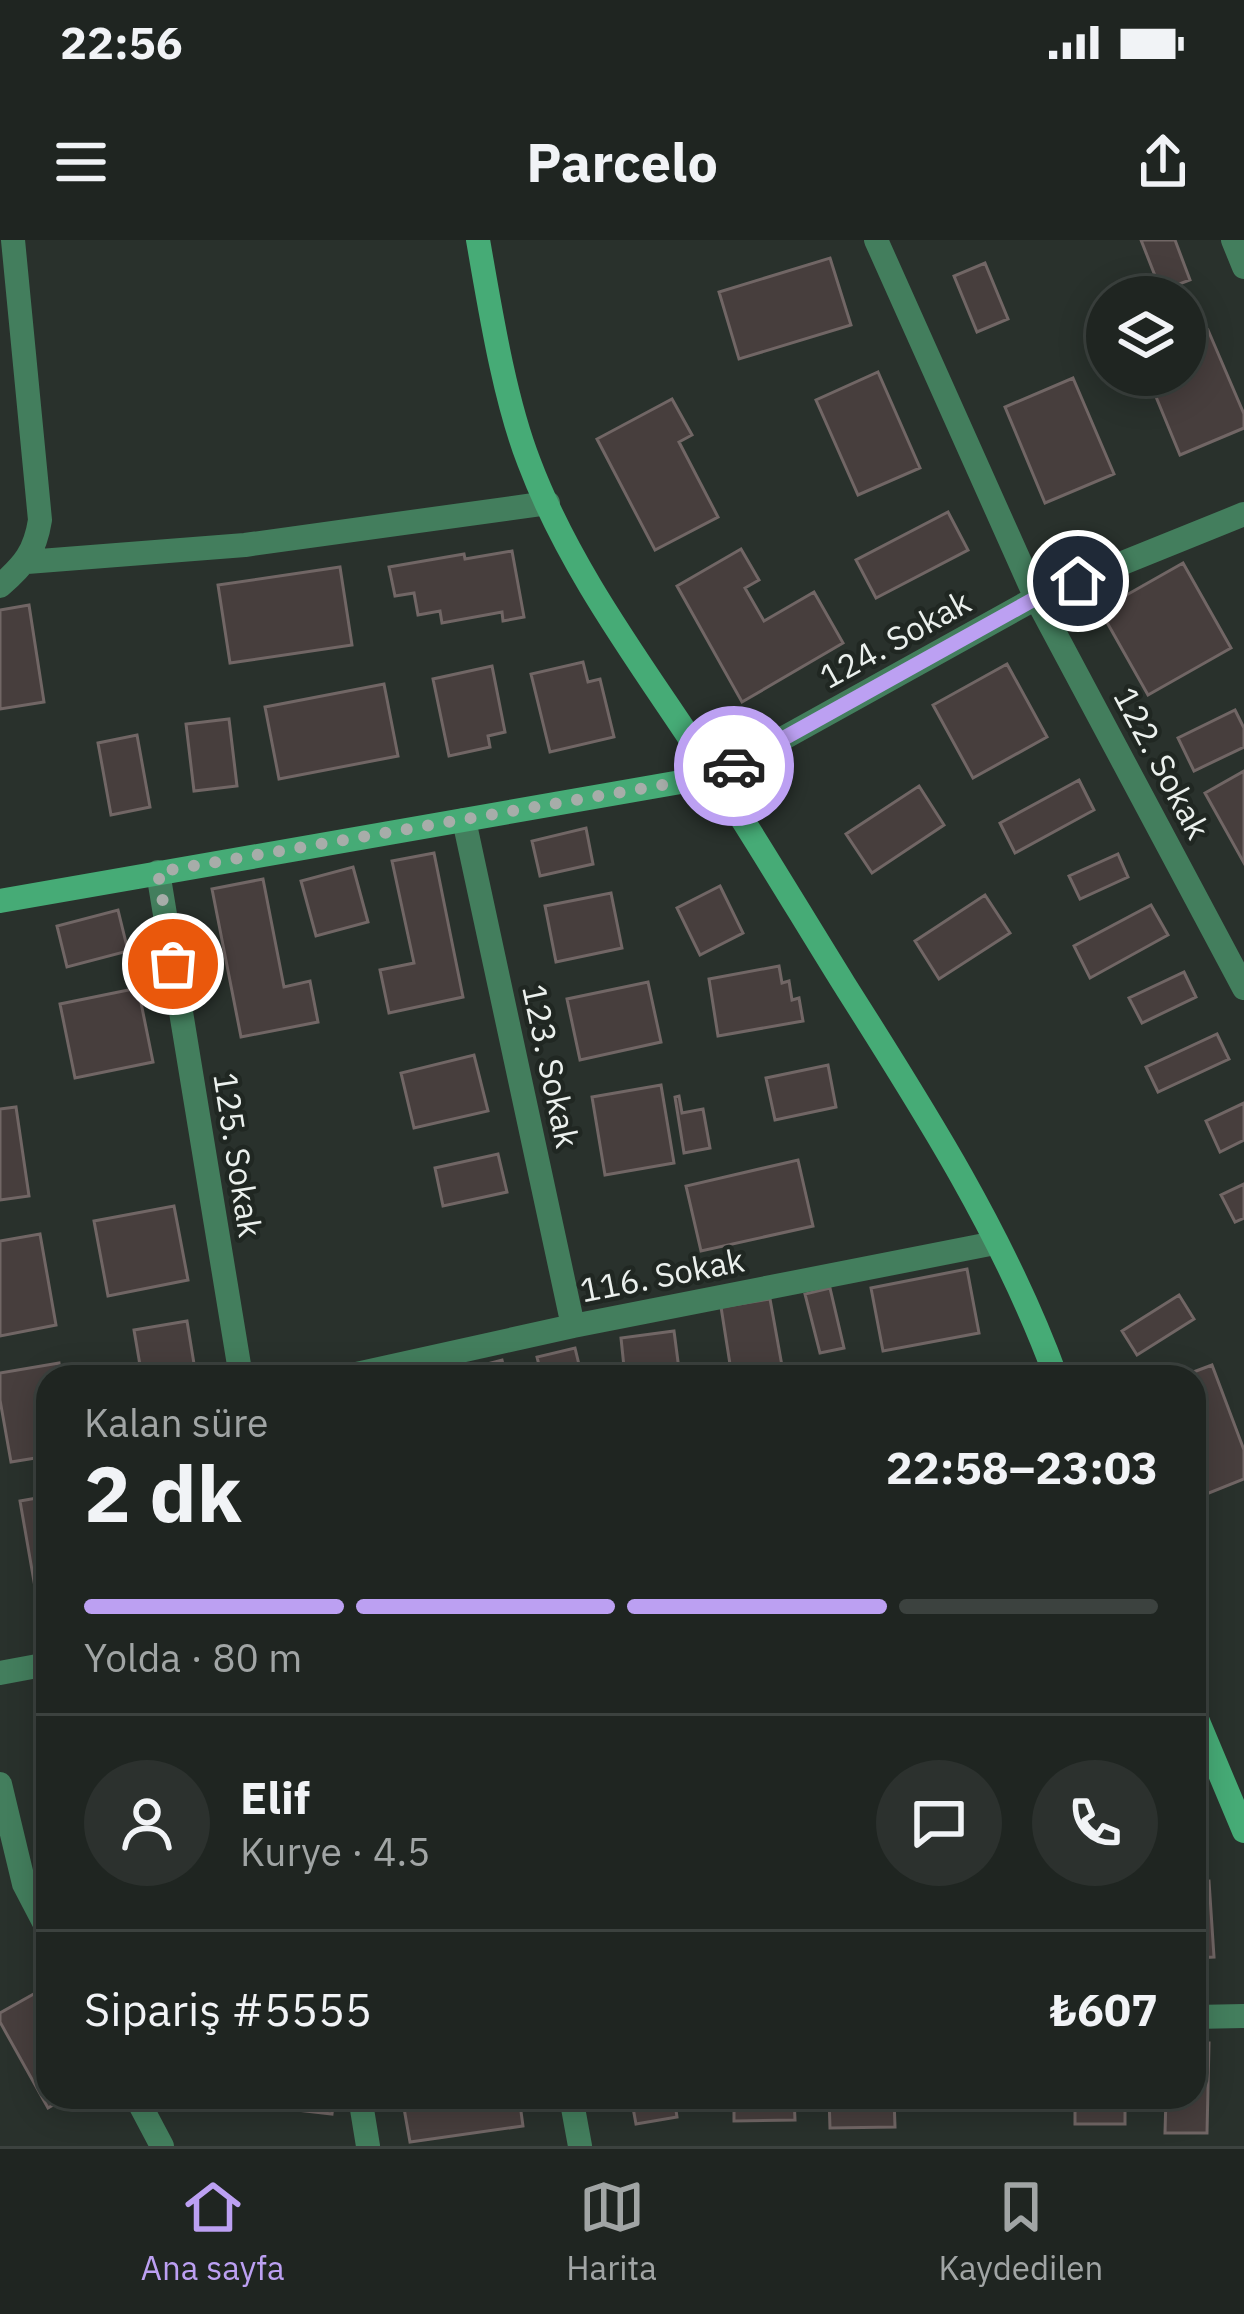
<!DOCTYPE html>
<html lang="tr">
<head>
<meta charset="utf-8">
<style>
	:root { --surface:#1f2521; --page:#2c312e; --text:#f1f3f6; --muted:#a1a5a5; --line:#3c423f; --accent:#bca0f2 }
	body { margin:0; font-family:"IBM Plex Sans",sans-serif; background:var(--page); color:var(--text); height:100vh; display:flex; flex-direction:column; font-size:45px; white-space:nowrap }
	* { box-sizing:border-box; margin:0 }
	p { font-size:39px; color:var(--muted) }
	.icon { flex:none; width:66px; height:66px; fill:none; stroke:currentColor; stroke-width:2; stroke-linecap:round; stroke-linejoin:round }
	.map { position:relative; flex:1; overflow:hidden }
	.panel { position:absolute; left:36px; top:1125px; width:1170px; height:744px; display:flex; flex-direction:column; background:var(--surface); border-radius:36px; box-shadow:0 6px 30px #0003,0 0 0 3px var(--line) }
	.panel>* { flex:none }
	.fabs { position:absolute; left:1086px; top:36px; display:grid; gap:24px }
	.fabs a { display:grid; place-items:center; width:120px; height:120px; border-radius:50%; background:var(--surface); box-shadow:0 6px 30px #0003,0 0 0 3px var(--line); font-size:60px }
	.pin { position:absolute; display:grid; place-items:center; width:102px; height:102px; color:#fff; margin:-51px; border:6px solid #fff; border-radius:50%; box-shadow:0 3px 12px #0007 }
	.courier { position:absolute; display:grid; place-items:center; width:120px; height:120px; margin:-60px; border:9px solid #bca0f2; border-radius:50%; background:#fff; color:#222; box-shadow:0 3px 15px #0007 }
	.overview em { font-style:normal; font-weight:700 }
	.overview div { display:flex; flex-direction:column-reverse }
	.overview { display:flex; align-items:center; justify-content:space-between; height:204px; padding:0 48px }
	h1 { font-size:78px; font-weight:700; line-height:90px }
	.bar { display:grid; grid-template-columns:repeat(4,1fr); gap:18px 12px; align-content:center; height:144px; padding:0 48px }
	.bar i { height:15px; border-radius:9px; background:var(--line) }
	.bar .on { background:var(--accent) }
	.bar p { grid-column:span 4 }
	.line { display:flex; align-items:center; gap:30px; padding:0 48px; border-top:3px solid var(--line) }
	.line div { flex:1 }
	.round { display:grid; place-items:center; flex:none; width:126px; height:126px; border-radius:63px; background:var(--page) }
	.status { display:flex; justify-content:space-between; align-items:center; height:84px; padding:0 60px; background:var(--surface); direction:ltr }
	.status svg { height:33px; fill:currentColor }
	header { display:flex; justify-content:space-between; align-items:center; height:156px; padding:0 48px; background:var(--surface); font-size:54px; font-weight:700 }
	.dock { display:flex; justify-content:space-around; align-items:center; height:168px; border-top:3px solid var(--line); background:var(--surface); font-size:33px; color:var(--muted) }
	.dock a { display:grid; justify-items:center; gap:6px }
	.dock .on { color:var(--accent) }
	.map>svg:first-child { display:block }
	.building { fill:#473e3d; stroke:#716665; stroke-width:3 }
	.lines { fill:none; stroke-linecap:round; stroke-linejoin:round }
	.street { stroke:#437e5d; stroke-width:24 }
	.secondary { stroke:#46ab76; stroke-width:24 }
	.done { stroke:#a7ada9; stroke-width:12; stroke-dasharray:0 21.6 }
	.route { stroke:#bca0f2; stroke-width:15 }
	.labels { text-anchor:middle; stroke-width:9; stroke-linejoin:round; paint-order:stroke }
	.street-label { font-size:33px; fill:#ebf0ed; stroke:#202722 }
</style>
</head>
<body>
<div class="status"><b>22:56</b><svg viewBox="0 0 49 12"><path d="M0 12V9h3v3zM5 12V6h3v6zM10 12V3h3v9zM15 12V0h3v12zM26 1h20v11H26zM47 4h2v5h-2z"/></svg></div>
<header><svg class="icon" aria-label="menu" viewBox="0 0 24 24"><path d="M4 6h16M4 12h16M4 18h16"/></svg>Parcelo<svg class="icon" aria-label="share" viewBox="0 0 24 24"><path d="M12 15V3M7 8l5-5 5 5M5 13v7h14v-7"/></svg></header>
<div class="map">
<svg width="1244" height="1906" viewBox="0 0 1244 1906">
	<rect width="100%" height="100%" fill="#29312c"/>
	<path class="building" d="M1141 0H1175L1190 40 1161 51Z
		M830 18 851 85 739 119 719 52Z
		M985 23 1008 79 977 92 954 36Z
		M1208 90 1244 174V188L1180 215 1147 135H1185V100Z
		M878 132 920 228 858 255 816 160Z
		M1073 138 1114 234 1045 263 1005 167Z
		M672 159 692 195 679 202 718 277 655 310 597 199Z
		M948 272 968 310 876 358 856 320Z
		M741 309 759 340 745 348 764 381 814 352 843 403 742 462 677 346Z
		M512 311 524 377 503 381 502 372 442 383 440 371 418 375 414 353 395 356 389 327 464 314 465 319Z
		M1183 323 1231 408 1148 455 1100 370Z
		M340 327 352 405 230 423 218 345Z
		M29 365 44 462 0 469V370Z
		M583 422 588 442 600 439 614 497 550 512 531 434Z
		M1007 424 1047 497 973 538 933 465Z
		M492 426 505 492 488 496 490 507 449 516 433 439Z
		M384 444 398 516 279 539 265 467Z
		M1235 470 1244 488V507L1194 531 1178 498Z
		M229 479 237 546 194 551 186 484Z
		M137 495 150 567 111 575 98 503Z
		M1244 531V623L1205 553Z
		M1079 540 1094 570 1015 613 1000 583Z
		M919 546 944 585 872 633 846 594Z
		M586 588 593 624 540 636 532 601Z
		M434 613 463 757 389 773 380 730 414 723 392 621Z
		M1118 614 1128 637 1080 659 1069 636Z
		M353 627 368 682 316 696 301 641Z
		M263 639 284 747 310 741 318 782 241 797 212 649Z
		M720 646 743 693 700 715 677 668Z
		M611 653 622 708 556 722 545 666Z
		M985 655 1010 693 939 739 915 701Z
		M1151 665 1168 695 1090 738 1074 706Z
		M118 670 128 711 67 727 57 686Z
		M779 726 782 743 789 741 792 760 799 758 803 781 718 796 709 739Z
		M1184 732 1196 757 1142 783 1129 758Z
		M648 742 661 802 580 820 567 759Z
		M138 748 153 822 75 838 60 764Z
		M1217 794 1229 819 1158 852 1146 827Z
		M474 815 488 871 414 888 401 833Z
		M828 825 836 867 775 880 766 838Z
		M661 845 674 923 605 935 592 857Z
		M679 856 682 873 703 869 710 908 684 913 675 857Z
		M1244 863V900L1220 912 1206 881Z
		M16 867 29 956 0 960V869Z
		M498 914 507 952 443 966 435 928Z
		M798 920 813 986 701 1011 686 946Z
		M1244 944V978L1235 982 1221 955Z
		M174 966 188 1040 108 1056 94 981Z
		M40 994 56 1085 0 1096V1001Z
		M967 1029 979 1093 883 1111 871 1048Z
		M830 1048 844 1108 820 1113 805 1054Z
		M1179 1055 1194 1079 1137 1115 1122 1091Z
		M770 1059 784 1137H732L721 1067Z
		M187 1081 196 1136 142 1137 134 1090Z
		M674 1091 680 1137H625L621 1098Z
		M575 1108 582 1137H542L537 1117Z
		M502 1120 506 1137H466L464 1130Z
		M59 1123 61 1137H48V1216L11 1222 0 1160V1133Z
		M1212 1125 1244 1210V1239L1194 1259V1137H1180Z
		M48 1256V1350L36 1353 20 1261Z
		M1209 1641 1214 1717 1194 1718V1642Z
		M39 1751 48 1767V1857H67L48 1868 0 1782V1773Z
		M1194 1803H1209L1207 1893H1165L1166 1857H1194Z
		M297 1857H334L332 1874 296 1870Z
		M402 1857H519L523 1886 410 1902Z
		M631 1857H674L677 1877 636 1884Z
		M734 1857H794L795 1880 734 1881Z
		M829 1857H894L895 1887 830 1888Z
		M1075 1857H1125V1884H1075Z"/>
	<g class="lines">
		<path class="street" d="M876 0 1036 358 1244 748
			M1233 0 1244 27
			M27 322 245 305 548 263
			M0 346C24 325 35 312 40 280L13 0
			M715 536 1036 358 1244 274
			M464 580 573 1086
			M158 632 241 1137
			M343 1137 573 1086 995 1003
			M0 1433 48 1424
			M0 1544 24 1644 48 1690
			M1194 1777 1244 1776
			M136 1857 162 1906
			M360 1857 368 1906
			M571 1857 580 1906"/>
		<path class="secondary" d="M478 0C490 68 504 158 529 222 572 336 649 434 714 535 759 604 801 675 844 744 924 870 1005 997 1056 1137
			M0 661 715 536
			M1194 1472 1244 1591"/>
	</g>
	<g class="lines">
		<path class="done" d="M173 724 158 632 715 536 734 526"/>
		<path class="route" d="M734 526 1036 358 1078 341"/>
	</g>
	<g class="labels">
		<g class="street-label">
			<text transform="translate(895 399) rotate(-29)" y="12">124. Sokak</text>
			<text transform="translate(1162 523) rotate(62)" y="12">122. Sokak</text>
			<text transform="translate(551 826) rotate(78)" y="12">123. Sokak</text>
			<text transform="translate(238 915) rotate(81)" y="12">125. Sokak</text>
			<text transform="translate(662 1035) rotate(-11)" y="12">116. Sokak</text>
		</g>
	</g>
</svg>
<div class="fabs">
<a><svg class="icon" aria-label="layers" viewBox="0 0 24 24"><path d="M12 4l9 5-9 5-9-5zM3 14l9 5 9-5"/></svg></a>
</div>
<div class="pin" style="left:173px;top:724px;background:#ea580c"><svg class="icon" aria-label="bag" viewBox="0 0 24 24"><path d="M5 8h14l-1 12H6zM9 8a3 3 0 0 1 6 0"/></svg></div>
<div class="pin" style="left:1078px;top:341px;background:#1f2937"><svg class="icon" aria-label="home" viewBox="0 0 24 24"><path d="M3 11l9-7 9 7M6 9v11h12V9"/></svg></div>
<div class="courier" style="left:734px;top:526px"><svg class="icon" aria-label="car" viewBox="0 0 24 24"><path d="M5 17H2v-5l4-1 3-4h7l3 4 3 1v5h-3M9 17h6M6 11h13"/><circle cx="7" cy="17" r="2"/><circle cx="17" cy="17" r="2"/></svg></div>
<section class="panel">
<div class="overview"><div><h1>2 dk</h1><p>Kalan süre</p></div><em>22:58–23:03</em></div>
<div class="bar"><i class="on"></i><i class="on"></i><i class="on"></i><i></i><p>Yolda · 80 m</p></div>
<div class="line" style="height:216px"><a class="round"><svg class="icon" aria-label="person" viewBox="0 0 24 24"><circle cx="12" cy="8" r="4"/><path d="M4 21q1-7 8-7t8 7"/></svg></a><div><b>Elif</b><p>Kurye · 4.5</p></div><a class="round"><svg class="icon" aria-label="chat" viewBox="0 0 24 24"><path d="M4 5h16v11H9l-5 4z"/></svg></a><a class="round"><svg class="icon" aria-label="phone" viewBox="0 0 24 24"><path d="M5 4h4l2 5-3 2q2 4 5 5l2-3 5 2v4C11 20 4 13 5 4z"/></svg></a></div>
<div class="line" style="height:156px"><div>Sipariş #5555</div><b>₺607</b></div>
</section>
</div>
<nav class="dock">
<a class="on"><svg class="icon" aria-label="home" viewBox="0 0 24 24"><path d="M3 11l9-7 9 7M6 9v11h12V9"/></svg>Ana sayfa</a>
<a><svg class="icon" aria-label="map" viewBox="0 0 24 24"><path d="M3 6l6-2 6 2 6-2v14l-6 2-6-2-6 2zM9 4v14M15 6v14"/></svg>Harita</a>
<a><svg class="icon" aria-label="saved" viewBox="0 0 24 24"><path d="M7 4h10v16l-5-4-5 4z"/></svg>Kaydedilen</a>
</nav>
</body>
</html>
